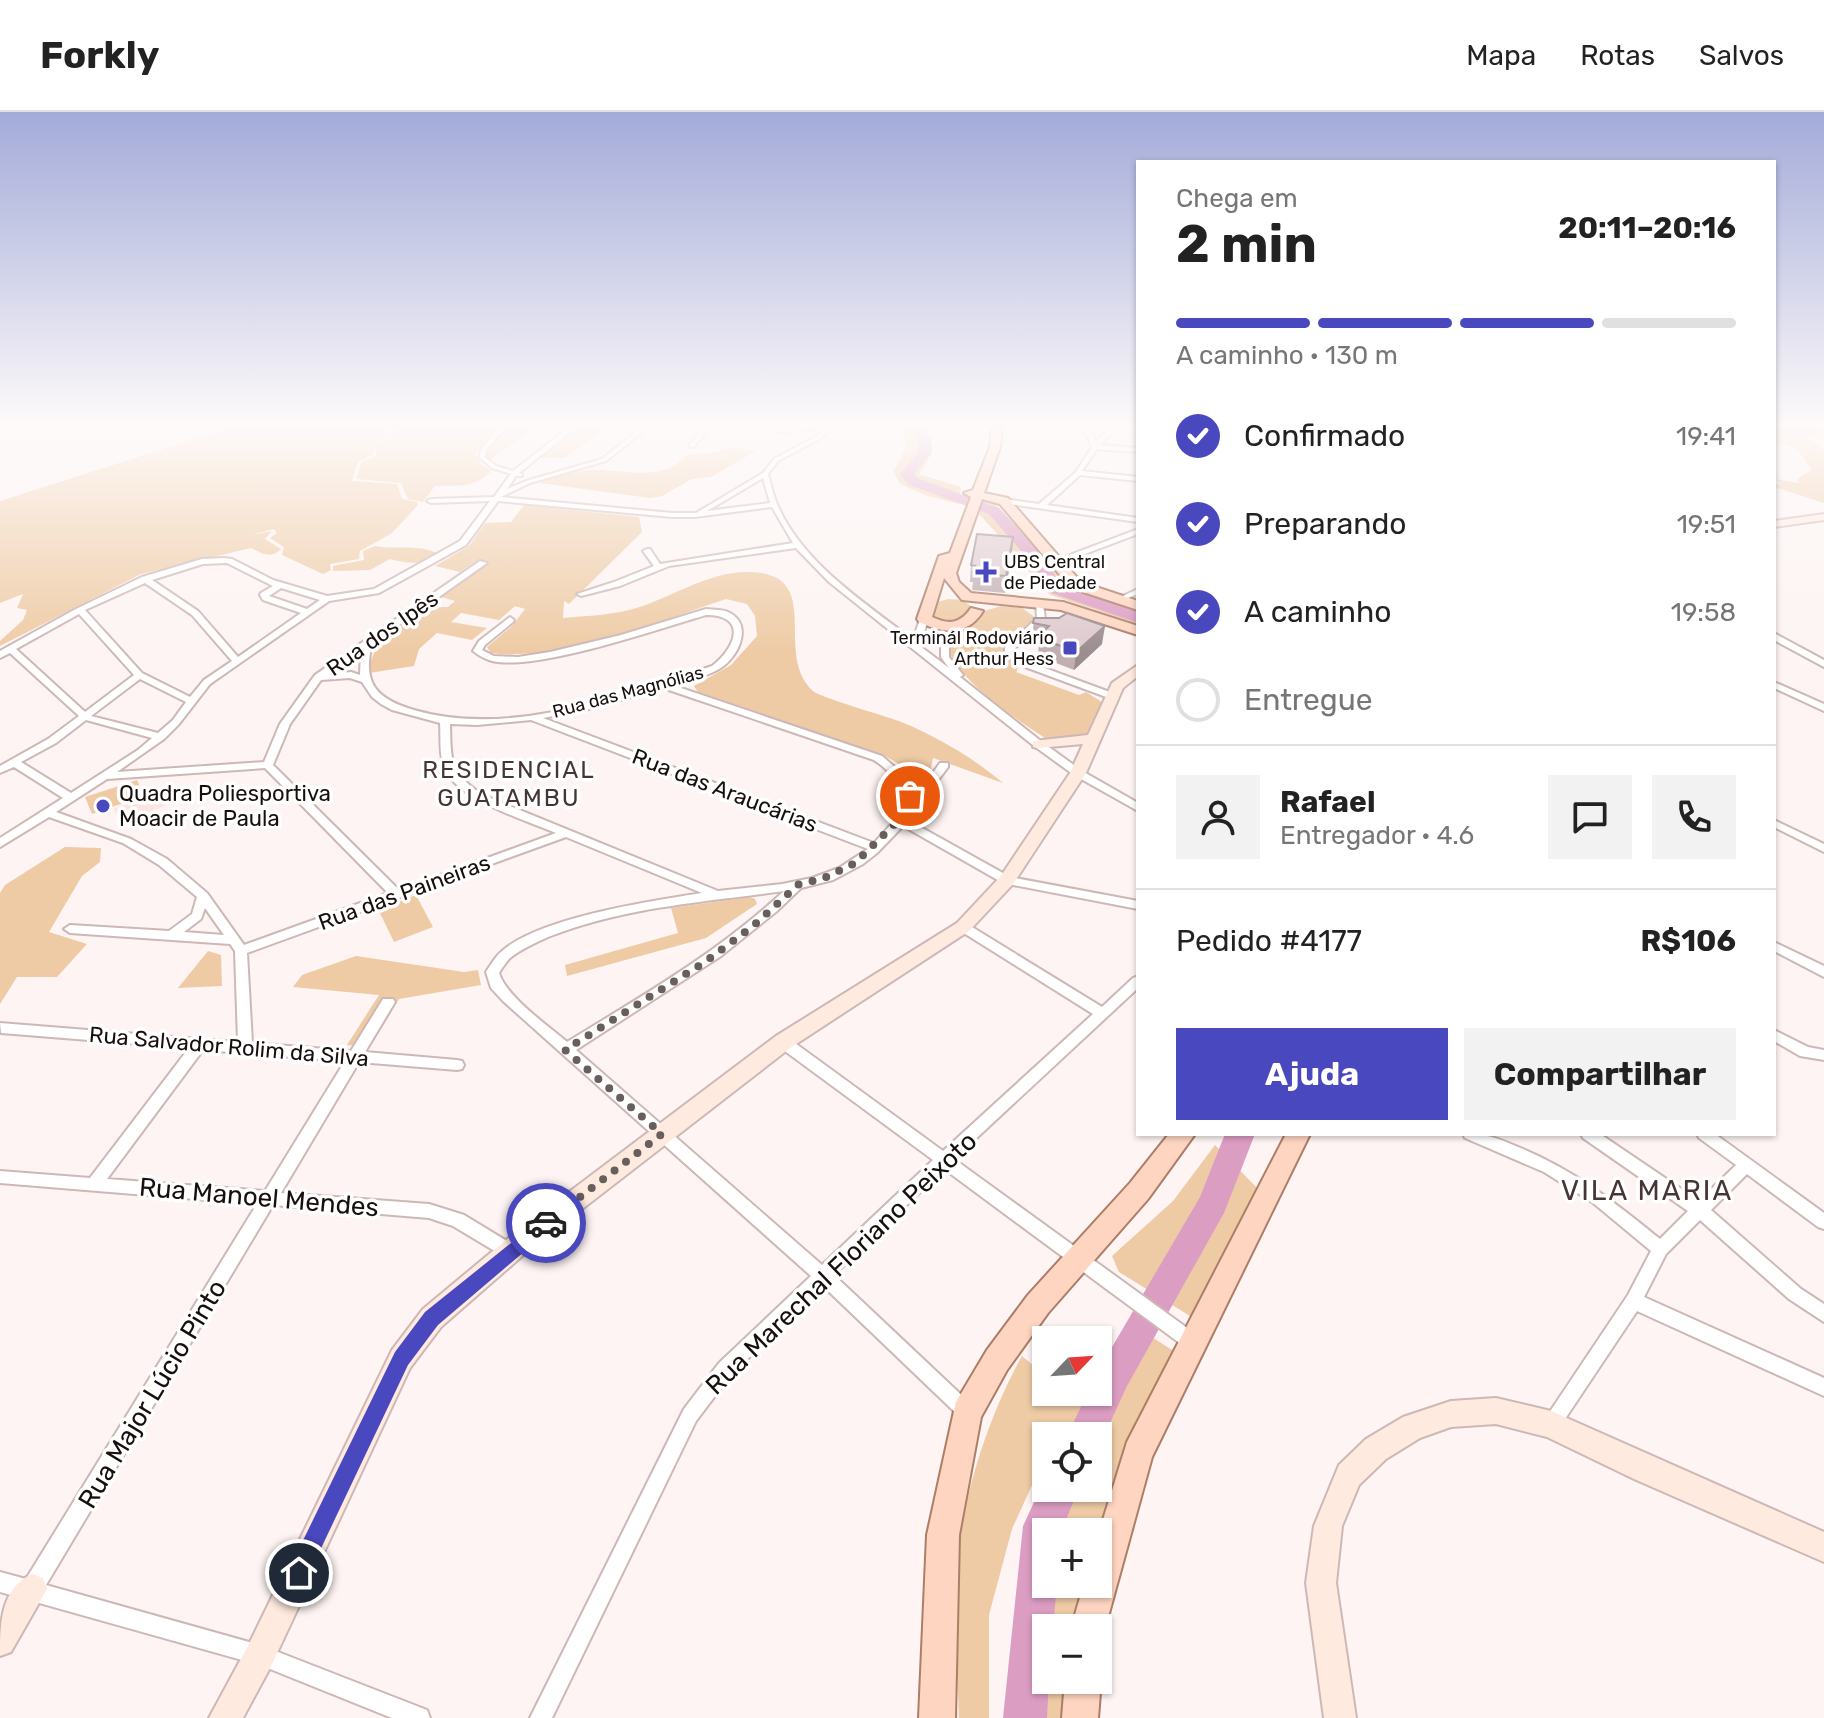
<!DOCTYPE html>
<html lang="pt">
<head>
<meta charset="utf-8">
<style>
	:root { --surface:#fff; --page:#f2f2f2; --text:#222; --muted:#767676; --line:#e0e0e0; --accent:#4a48be }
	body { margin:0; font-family:Rubik,sans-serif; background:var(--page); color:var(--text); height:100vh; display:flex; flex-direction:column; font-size:30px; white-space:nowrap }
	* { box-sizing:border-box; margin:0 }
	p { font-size:26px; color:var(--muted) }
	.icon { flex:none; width:44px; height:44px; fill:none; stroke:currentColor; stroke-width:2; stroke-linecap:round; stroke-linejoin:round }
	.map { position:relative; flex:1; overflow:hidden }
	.sheet { position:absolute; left:1136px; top:48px; width:640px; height:976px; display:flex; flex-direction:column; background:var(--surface); border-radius:0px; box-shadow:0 2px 6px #0004 }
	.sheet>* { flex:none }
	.needle { width:52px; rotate:65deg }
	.fabs { position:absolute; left:1032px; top:1214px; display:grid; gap:16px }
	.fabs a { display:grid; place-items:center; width:80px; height:80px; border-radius:0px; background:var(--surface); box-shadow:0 2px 6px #0004; font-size:40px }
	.pin { position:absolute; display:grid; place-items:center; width:68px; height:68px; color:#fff; margin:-34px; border:4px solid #fff; border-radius:50%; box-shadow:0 2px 8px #0007 }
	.courier { position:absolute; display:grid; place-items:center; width:80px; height:80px; margin:-40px; border:6px solid #4a48be; border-radius:50%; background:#fff; color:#222; box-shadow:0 2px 10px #0007 }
	.summary em { font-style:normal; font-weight:700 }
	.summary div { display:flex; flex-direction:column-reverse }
	.summary { display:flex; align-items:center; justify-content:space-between; height:136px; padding:0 40px }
	h1 { font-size:52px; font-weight:700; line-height:60px }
	.bar { display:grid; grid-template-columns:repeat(4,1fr); gap:12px 8px; align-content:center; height:96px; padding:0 40px }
	.bar i { height:10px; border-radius:6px; background:var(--line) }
	.bar .on { background:var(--accent) }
	.bar p { grid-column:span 4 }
	.line { display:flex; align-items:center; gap:20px; padding:0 40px; border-top:2px solid var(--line) }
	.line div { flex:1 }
	.round { display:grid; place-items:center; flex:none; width:84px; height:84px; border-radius:0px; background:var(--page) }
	ol { padding:0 40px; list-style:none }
	li { display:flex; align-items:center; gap:24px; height:88px }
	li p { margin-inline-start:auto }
	li .icon { padding:8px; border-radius:50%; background:var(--accent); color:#fff; stroke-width:4 }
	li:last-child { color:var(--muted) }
	li i { width:44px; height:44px; border:4px solid var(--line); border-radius:50% }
	.button { display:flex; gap:16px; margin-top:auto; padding:16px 40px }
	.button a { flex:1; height:92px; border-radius:0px; background:var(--accent); color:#fff; font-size:32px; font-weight:700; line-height:92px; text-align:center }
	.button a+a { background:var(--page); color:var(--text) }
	header { display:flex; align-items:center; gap:48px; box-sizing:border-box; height:112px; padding:0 40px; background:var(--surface); border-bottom:2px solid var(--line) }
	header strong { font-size:38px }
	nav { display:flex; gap:44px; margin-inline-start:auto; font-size:28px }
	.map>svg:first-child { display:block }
	.built { fill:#fce4e1 }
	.green { fill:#eecba5 }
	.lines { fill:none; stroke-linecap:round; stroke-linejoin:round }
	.river { fill:#dc9dc3; fill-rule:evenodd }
	.street-casing { stroke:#cdb8b6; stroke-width:4 }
	.secondary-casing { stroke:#cdb8b6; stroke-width:4 }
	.primary-casing { stroke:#ad7e67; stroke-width:4 }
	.street { fill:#fff; fill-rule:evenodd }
	.secondary { fill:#ffeae0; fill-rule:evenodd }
	.primary { fill:#fed5c1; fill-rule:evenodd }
	.wall { fill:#c0aeb1 }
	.shaded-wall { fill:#9c8d90 }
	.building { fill:#dfcace; stroke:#9c8d90; stroke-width:2 }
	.route { fill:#4a48be }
	.done { stroke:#675f5e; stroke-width:8; stroke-dasharray:0 14.4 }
	.poi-dot { fill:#4a48be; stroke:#fff; stroke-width:3 }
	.labels { text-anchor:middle; stroke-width:7; stroke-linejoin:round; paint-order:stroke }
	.far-poi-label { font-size:18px; fill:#160f0e; stroke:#fff; text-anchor:start }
	.far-street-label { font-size:18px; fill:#160f0e; stroke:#fff }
	.street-label { font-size:22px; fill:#160f0e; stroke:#fff }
	.poi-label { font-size:22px; fill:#160f0e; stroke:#fff; text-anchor:start }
	.neighbourhood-label { font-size:24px; letter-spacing:2px; fill:#463534; stroke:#fff }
	.near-street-label { font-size:26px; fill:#160f0e; stroke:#fff }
	.near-neighbourhood-label { font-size:28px; letter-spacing:2px; fill:#463534; stroke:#fff }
</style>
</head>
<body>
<header>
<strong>Forkly</strong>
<nav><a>Mapa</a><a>Rotas</a><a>Salvos</a></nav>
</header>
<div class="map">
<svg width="1824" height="1606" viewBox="0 0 1824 1606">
	<rect width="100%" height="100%" fill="#fdf4f3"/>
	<path class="built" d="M158 678 171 691 125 710 113 697Z"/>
	<path class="green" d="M232 315H386L390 319 378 334 394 319 390 315H498L475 342 481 352 491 359C476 376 457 374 435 374L423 390 408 387 401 371 356 367 362 349 376 344V335L372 343 358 350 352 369 397 372 402 387 417 390 418 393 392 421 360 439 359 447 330 452 331 458 323 462 282 443 284 435 270 426 277 421 274 417 251 423 272 419 265 427 281 437C271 447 263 442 251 436L141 462 0 534V529L23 508 27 498 17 496 23 482 0 491V389Z
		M507 315H535L489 349 485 347V342Z
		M578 315 604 317 565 346H535Z
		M884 315H929C936 334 930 346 919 362L961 375 959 392 925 383 900 372 893 359C902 343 910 336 903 318Z
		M1774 315 1824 317 1821 322 1824 327 1802 321 1824 337V391L1774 375V372L1781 373 1776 367 1799 371 1797 367 1812 358 1798 338 1774 328Z
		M731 335 756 339 711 365 692 367 662 384 650 386 539 371C556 365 571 360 589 358 621 355 662 373 686 343L715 340Z
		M982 388 994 391 1002 399 1047 446 1067 477 1138 499V512L1051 483 1033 469 1026 453 977 400Z
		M524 393 639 405 642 420 569 492 564 489 563 506C584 504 609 503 629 498 669 488 708 458 751 460 826 463 772 542 813 579 819 585 885 604 899 609 936 624 972 645 1003 671L933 646 930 661 918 674 899 652 885 644 698 580 694 574 731 553 757 524 755 504 747 492 726 487C663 508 555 550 491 541L487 535 511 515 525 497 515 494 499 508 461 501 451 510 487 516 472 528 437 521 419 537 414 554 369 561C370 527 415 494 448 495L455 489 441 485 486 452 476 449 460 460 435 454 469 434 485 411 511 410Z
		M375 434C395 438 418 432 436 441 424 455 405 451 390 447L370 458 333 459V454L364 448 363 439Z
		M948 487 962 488 971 494 965 509 939 511 931 504 937 490Z
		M1001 494 1022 496 1036 506 1008 531 1004 539 1008 547 1020 553 1016 560 1079 583 1086 580 1105 592 1084 627 1051 630C1014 605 972 580 949 541L955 524 979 508 981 500Z
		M137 668 144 684 92 702 85 685Z
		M65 735 101 736 100 750 82 764 49 820 87 832 57 865H17L0 892V781L5 773Z
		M416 783 433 815 394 830 378 797Z
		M750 785 755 787 757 792 706 826 567 864 565 853 678 821 671 796Z
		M208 839 221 843 222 874 178 876Z
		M356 844 464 860 478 858 481 873 399 887 370 935 347 933 379 883 293 875 302 863Z
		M1215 1033 1262 1081 1198 1209 1119 1160 1112 1144 1173 1089Z
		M1150 1224 1177 1241 1098 1455V1420H1046V1472H1094L1085 1516H1046V1568H1078L1073 1606H1011L1014 1508 1026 1422 1046 1371V1376H1098V1324H1084L1111 1290Z
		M1022 1244 1046 1264V1280H1066L1090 1300 1069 1324H1046V1353L1033 1371 1012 1417 989 1503V1606H959C958 1565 954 1524 955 1483 956 1405 984 1312 1022 1244Z"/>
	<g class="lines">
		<path class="river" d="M910 315H922L931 328 932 341 914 362 917 366 999 396 1050 452 1056 466 1064 475 1138 500V511L1052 481 1040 468 1036 456 989 402 907 372 900 362C916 342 926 339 910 315Z
			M1225 1022H1255L1224 1101 1127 1274 1098 1337V1324H1067L1088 1280H1098V1259L1200 1085Z
			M1046 1364V1376H1079L1061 1420H1046V1472H1057L1053 1516H1046V1568H1049L1047 1606H1003L1023 1414Z"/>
		<g class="street-casing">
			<path id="street" d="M500 315H506L487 337 485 345 496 354 513 359 570 315H577L519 361 522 362V364H516L507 377 526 369 602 347 642 315H649L606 349 530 371 501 385 672 401H696L763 361 774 347 819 323 822 317 781 320 755 315H829L823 325 778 349 768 362C771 372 773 383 777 392 802 451 864 490 913 528L920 507 927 505 928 507 920 534 949 556 941 545V533L959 512H965V516L949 533V545L963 563 960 565 1042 630 1082 659 1138 691V699L1074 663 1034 634 829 470 796 436 669 454 620 474 581 484 577 482 614 470 654 454 643 439 647 437H650L660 452 793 431 772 395 695 405H672L498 389 466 433 379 481 329 489 210 572 179 612 164 627 117 660 264 650 280 612 315 563 480 449 487 451 372 532C362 571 376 587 414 598 509 626 621 584 712 554 736 536 748 503 706 503 661 516 530 562 489 548 483 546 477 542 473 539L479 529 510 505 514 508 513 510 485 533 482 538 494 544 518 545 550 540 621 523 706 497C714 498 723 497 730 501 754 514 737 547 719 557 706 565 687 568 672 573L882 644 905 664 915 685 940 651H948V655L908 708 1010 765 1138 789V797L1003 771 903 714 877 741 863 752 833 768 801 776 777 799 721 844 576 938 822 1153 933 1048 778 934 776 930 778 926 783 925 788 926 943 1039 1093 902 959 818 957 815 959 812H967L1102 895 1133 866 1138 864V876L954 1047 1201 1226 1204 1232 1201 1238 1195 1240 1189 1238 944 1057 834 1163 972 1293 975 1299 972 1305 966 1308 960 1305 823 1174 731 1263 696 1309 552 1606H530L684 1297 719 1251 811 1164 503 889 491 876 486 860C490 854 495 845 501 840 538 806 650 789 702 781L566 725 247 841 252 931 351 939 383 887H393L395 890 365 940 457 948 462 949 464 953 462 957 457 958 359 950 281 1081 429 1092 464 1103 515 1134 517 1139 515 1144 509 1146 503 1144 453 1114 429 1106 273 1093 46 1473 260 1533 427 1598 430 1606H392L260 1553 0 1480V1460L26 1467 257 1092 0 1071V1059L90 1066 189 936 1 921 0 911 238 930 235 839 230 832 70 821 64 817 70 813 169 819 192 802 197 785 159 753 123 731 49 705 0 735V726L63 686 14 655 0 661V654L48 627 79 604 10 541 0 546V539L74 498 142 465 202 447 224 446 232 447 273 468 327 484 374 477 460 429 490 389 431 391 427 389 431 387 494 385 511 362 492 356 479 345 482 336ZM763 366 770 391 707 399ZM227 451 273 474 261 481 260 483 263 488 301 501 238 545 198 499 152 468 203 452ZM145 471 192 503 232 549 204 568 190 585 142 561 85 498ZM281 476 320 488 307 497 269 484ZM79 502 134 563 85 600 16 537ZM361 539 360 563 351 560 329 562ZM350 566 362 570 372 585 381 592 392 598 440 611C441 626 439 642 444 655 456 688 526 708 556 721L399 778 273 653 290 612 321 568ZM140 567 186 590 173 608 158 621 91 604ZM663 576 874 648C893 661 902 673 907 695L874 731 543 606 585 598ZM86 608 152 626 138 638 71 681 21 650 56 631ZM531 608 868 737 839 756 812 766 782 772 718 779 483 683C449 660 451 650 450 612L477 613ZM265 656 388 781 244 833 207 781 167 747 131 727 56 700 107 667ZM784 779C719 840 642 884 567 930 547 913 506 884 499 861 502 856 506 850 510 846 521 837 535 831 548 825 623 795 705 790 784 779ZM205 796 224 823 184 820 201 807ZM203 938 345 949 265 1079 107 1067Z
				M703 315H709L694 335H690L689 334Z
				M1083 315H1089L1096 330 1111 315H1117L1100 333 1138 336V340L1097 337 1082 359 1138 365V369L1080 363 1047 393 1138 406V410L1001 391 1000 389 1004 387 1039 392 1076 360 1092 335Z
				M1138 417V422L1061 451 1054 449Z
				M1138 477V482L1118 490 1114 488Z
				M1036 490 1043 492 1045 507 1013 538 1023 548 1115 582V586H1109L1017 552 1005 540V536L1037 506Z
				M1774 521 1824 548V555L1774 528Z
				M1774 570 1824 592V599L1774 576Z
				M1774 708 1824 732V740L1774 715Z
				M1774 830 1824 854V865L1774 839Z
				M1774 918 1808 935 1824 938V948L1800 944 1774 929Z
				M1463 1022C1490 1022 1499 1027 1523 1037 1577 1060 1614 1090 1660 1127L1688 1099 1583 1026 1581 1022H1600L1699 1089 1736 1053 1699 1026 1697 1022H1715L1824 1101V1117L1818 1115 1747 1062 1711 1098 1801 1177 1824 1192V1210L1789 1187 1700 1108 1666 1142 1644 1185 1824 1266V1284L1637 1199 1557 1319 1551 1322 1545 1319 1542 1313 1545 1307 1628 1183 1651 1139 1592 1090 1544 1060 1465 1026Z"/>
		</g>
		<g class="secondary-casing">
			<path id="secondary" d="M1824 402V408L1774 415V409Z
				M1138 553V564L1123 576 1086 661 1013 772 969 819 790 936 528 1139 441 1215 410 1256 271 1554 243 1606H209L249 1532 392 1238 423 1197 512 1123 776 924 957 811 1001 764 1070 661 1083 632 1038 636 1033 635V629L1088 623 1112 571Z
				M1496 1286 1551 1299 1824 1420V1450L1634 1367 1547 1325 1496 1312 1451 1315 1420 1326 1386 1347 1359 1373 1342 1414 1336 1471 1356 1606H1324L1306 1471 1314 1414 1339 1353 1366 1327 1403 1305 1451 1289Z
				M32 1462 43 1466 47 1477 11 1540 0 1544C0 1514 0 1476 32 1462Z"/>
		</g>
		<g class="primary-casing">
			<path id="primary" d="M992 315H1002L1000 335 984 381 1008 386 1081 470 1138 489V498L1071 476 1000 392 982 387 956 461 959 470 971 481 1063 490 1138 514V523L1061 498 962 488 944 466 932 505C949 513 960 512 971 496L983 499C968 524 943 522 919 510L917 507 939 444 950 441 971 385 964 381 973 378 990 335Z
				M1169 1022H1195L1148 1087 1048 1201 1007 1258 981 1305 959 1423 955 1606H919L927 1423 956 1290 987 1238 1028 1183 1130 1071Z
				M1286 1022H1310L1152 1345 1105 1516 1098 1529V1516H1071L1084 1472H1098V1424L1127 1330Z
				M1098 1562 1101 1568 1098 1606H1062L1065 1568H1098Z"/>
		</g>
		<use href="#street" class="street"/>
		<use href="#secondary" class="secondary"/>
		<use href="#primary" class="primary"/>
	</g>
	<path class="wall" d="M1012 441 1005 481 972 478 973 470H970L971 453Z
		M1034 506 1102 532 1074 558 1038 544 1039 530 1032 529Z"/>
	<path class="shaded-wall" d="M1013 425 1012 441 1005 481 1006 464Z
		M1105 514 1102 532 1074 558 1076 540Z"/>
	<path class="building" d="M977 422 1013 425 1006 464 973 461 975 454 971 453Z
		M1067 501 1105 514 1076 540 1040 526 1044 523 1040 522 1049 514 1033 511 1034 506H1059Z"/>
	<linearGradient id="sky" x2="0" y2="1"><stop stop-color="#a3abd9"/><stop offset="0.58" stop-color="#fefafa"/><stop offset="1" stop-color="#fefafa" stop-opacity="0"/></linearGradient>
	<rect width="1824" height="540" fill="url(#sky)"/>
	<path class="route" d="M546 1103 552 1105 554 1111 552 1116 438 1213 408 1253 306 1468 299 1471 291 1468 288 1461 291 1453 395 1240 425 1200Z"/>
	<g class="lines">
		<path class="done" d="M546 1111 662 1022 565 938 705 850 753 814 799 772 822 767 855 751 912 695 910 684"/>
	</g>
	<g class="poi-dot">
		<path d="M982 448h8v8h8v8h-8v8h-8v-8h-8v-8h8z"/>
		<rect x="1062" y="528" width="16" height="16" rx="4"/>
		<circle cx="103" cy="694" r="8"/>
	</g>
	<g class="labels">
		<g class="far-poi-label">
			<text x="1004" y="456">UBS Central<tspan x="1004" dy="21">de Piedade</tspan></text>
			<text x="1054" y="532" text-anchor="end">Terminál Rodoviário<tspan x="1054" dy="21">Arthur Hess</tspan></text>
		</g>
		<g class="far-street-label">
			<text transform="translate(628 580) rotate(-15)" y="6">Rua das Magnólias</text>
		</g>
		<g class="street-label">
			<text transform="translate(382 521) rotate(-35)" y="8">Rua dos Ipês</text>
			<text transform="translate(725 678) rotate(21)" y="8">Rua das Araucárias</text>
			<text transform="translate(404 780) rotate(-20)" y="8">Rua das Paineiras</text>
			<text transform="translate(229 934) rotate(5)" y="8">Rua Salvador Rolim da Silva</text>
		</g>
		<g class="poi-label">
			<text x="119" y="689">Quadra Poliesportiva<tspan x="119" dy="25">Moacir de Paula</tspan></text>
		</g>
		<g class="neighbourhood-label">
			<text x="509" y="666">RESIDENCIAL<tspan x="509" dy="28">GUATAMBU</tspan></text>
		</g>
		<g class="near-street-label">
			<text transform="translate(259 1085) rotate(5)" y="9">Rua Manoel Mendes</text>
			<text transform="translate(841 1151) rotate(-44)" y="9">Rua Marechal Floriano Peixoto</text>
			<text transform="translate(152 1282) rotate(-59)" y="9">Rua Major Lúcio Pinto</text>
		</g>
		<g class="near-neighbourhood-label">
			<text x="1647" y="1088">VILA MARIA</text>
		</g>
	</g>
</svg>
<div class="fabs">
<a><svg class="needle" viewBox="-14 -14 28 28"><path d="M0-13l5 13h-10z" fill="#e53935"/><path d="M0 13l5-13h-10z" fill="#767676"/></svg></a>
<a><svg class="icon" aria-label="locate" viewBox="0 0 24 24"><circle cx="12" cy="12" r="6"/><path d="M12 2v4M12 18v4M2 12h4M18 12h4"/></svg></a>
<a>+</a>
<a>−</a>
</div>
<div class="pin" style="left:910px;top:684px;background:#ea580c"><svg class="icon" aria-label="bag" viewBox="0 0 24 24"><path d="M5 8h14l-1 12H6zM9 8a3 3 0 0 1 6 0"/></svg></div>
<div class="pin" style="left:299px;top:1461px;background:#1f2937"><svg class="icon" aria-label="home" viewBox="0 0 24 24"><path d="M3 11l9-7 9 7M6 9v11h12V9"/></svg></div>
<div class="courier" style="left:546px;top:1111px"><svg class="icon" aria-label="car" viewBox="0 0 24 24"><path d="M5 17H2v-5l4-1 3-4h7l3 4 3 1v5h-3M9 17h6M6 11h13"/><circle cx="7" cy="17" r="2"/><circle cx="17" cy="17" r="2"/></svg></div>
<section class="sheet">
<div class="summary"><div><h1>2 min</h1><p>Chega em</p></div><em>20:11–20:16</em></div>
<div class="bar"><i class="on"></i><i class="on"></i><i class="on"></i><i></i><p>A caminho · 130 m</p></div>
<ol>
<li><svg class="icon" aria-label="check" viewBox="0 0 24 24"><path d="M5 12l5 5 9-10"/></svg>Confirmado<p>19:41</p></li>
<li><svg class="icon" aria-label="check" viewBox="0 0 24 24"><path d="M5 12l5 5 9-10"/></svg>Preparando<p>19:51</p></li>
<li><svg class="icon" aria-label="check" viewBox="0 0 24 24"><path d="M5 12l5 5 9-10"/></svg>A caminho<p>19:58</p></li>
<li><i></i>Entregue</li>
</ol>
<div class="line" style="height:144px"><a class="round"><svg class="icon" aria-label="person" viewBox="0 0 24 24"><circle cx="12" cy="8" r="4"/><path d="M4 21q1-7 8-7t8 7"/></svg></a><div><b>Rafael</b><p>Entregador · 4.6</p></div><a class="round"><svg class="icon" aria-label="chat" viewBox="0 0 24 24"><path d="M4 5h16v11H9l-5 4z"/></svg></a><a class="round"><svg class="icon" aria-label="phone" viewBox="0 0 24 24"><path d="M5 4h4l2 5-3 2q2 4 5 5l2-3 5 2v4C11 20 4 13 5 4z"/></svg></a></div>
<div class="line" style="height:104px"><div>Pedido #4177</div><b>R$106</b></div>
<div class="button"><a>Ajuda</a><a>Compartilhar</a></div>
</section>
</div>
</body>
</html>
